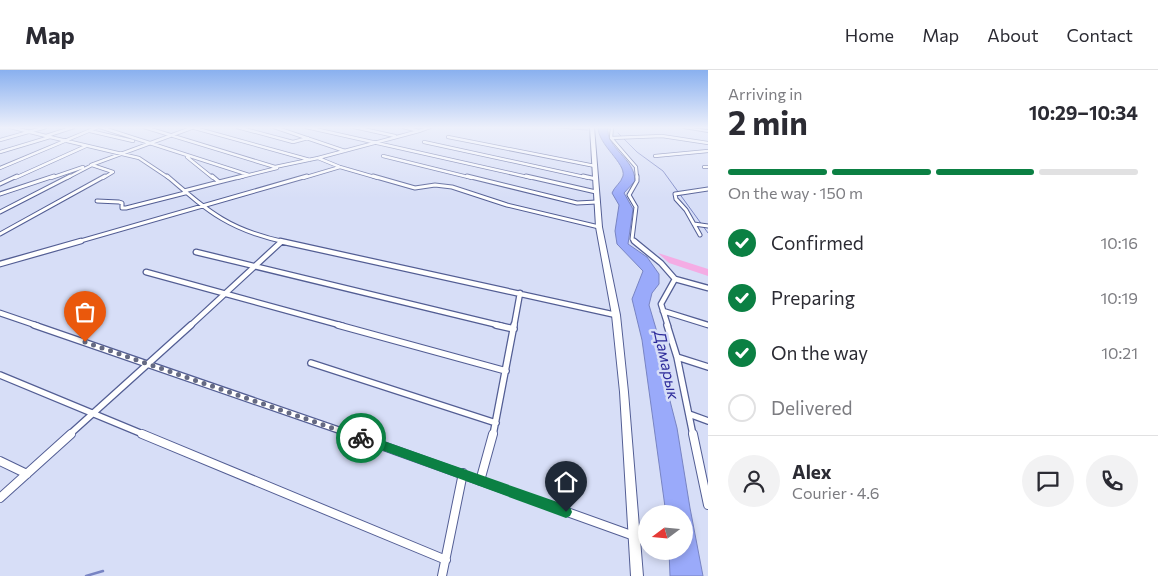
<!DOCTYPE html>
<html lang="en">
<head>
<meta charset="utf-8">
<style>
	:root { --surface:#fff; --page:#f2f2f3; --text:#2b2b33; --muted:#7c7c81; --line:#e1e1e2; --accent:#0b8043 }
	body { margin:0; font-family:Commissioner,sans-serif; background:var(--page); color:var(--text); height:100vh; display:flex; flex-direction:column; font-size:19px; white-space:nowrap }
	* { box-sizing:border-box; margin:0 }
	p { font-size:16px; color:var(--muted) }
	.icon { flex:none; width:28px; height:28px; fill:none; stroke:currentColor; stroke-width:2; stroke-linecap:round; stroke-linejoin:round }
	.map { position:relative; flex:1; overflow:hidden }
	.side { display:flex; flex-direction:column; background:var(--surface); width:450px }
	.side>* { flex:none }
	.needle { width:32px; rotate:254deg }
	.controls { position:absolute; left:638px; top:435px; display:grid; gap:10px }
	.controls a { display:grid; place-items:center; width:55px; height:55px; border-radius:50%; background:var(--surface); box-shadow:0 2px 8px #0003; font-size:25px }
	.pin { position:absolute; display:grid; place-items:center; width:42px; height:42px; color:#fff; margin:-51px -21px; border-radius:50% 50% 50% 0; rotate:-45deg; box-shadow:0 0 5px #0007 }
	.pin .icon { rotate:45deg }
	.courier { position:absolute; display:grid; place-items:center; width:50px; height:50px; margin:-25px; border:4px solid #0b8043; border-radius:50%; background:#fff; color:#222; box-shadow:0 1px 6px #0007 }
	.summary em { font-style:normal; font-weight:700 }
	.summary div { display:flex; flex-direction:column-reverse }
	.summary { display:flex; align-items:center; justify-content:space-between; height:85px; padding:0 20px }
	h1 { font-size:32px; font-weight:700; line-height:38px }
	.bar { display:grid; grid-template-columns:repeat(4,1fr); gap:8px 5px; align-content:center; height:60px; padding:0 20px }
	.bar i { height:6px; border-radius:4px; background:var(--line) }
	.bar .selected { background:var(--accent) }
	.bar p { grid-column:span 4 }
	.line { display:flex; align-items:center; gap:12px; padding:0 20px; border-top:1px solid var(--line) }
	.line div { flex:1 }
	.round { display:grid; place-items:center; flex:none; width:52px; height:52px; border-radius:26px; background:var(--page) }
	ol { padding:0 20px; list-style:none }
	li { display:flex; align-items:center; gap:15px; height:55px }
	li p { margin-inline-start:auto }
	li .icon { padding:5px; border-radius:50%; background:var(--accent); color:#fff; stroke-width:4 }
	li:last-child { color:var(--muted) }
	li i { width:28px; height:28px; border:2px solid var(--line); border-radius:50% }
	header { display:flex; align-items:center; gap:30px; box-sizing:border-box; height:70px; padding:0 25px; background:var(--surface); border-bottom:1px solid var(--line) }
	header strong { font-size:24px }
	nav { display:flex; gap:28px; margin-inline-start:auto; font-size:18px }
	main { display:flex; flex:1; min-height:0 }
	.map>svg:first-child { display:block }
	.green { fill:#f4ace4 }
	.water { fill:#9aaafa; stroke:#7884c3 }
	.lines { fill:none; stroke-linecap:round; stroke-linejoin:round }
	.stream-far1 { stroke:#7884c3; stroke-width:1 }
	.stream { stroke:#7884c3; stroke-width:2.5 }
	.minor-far4-casing { stroke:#535e94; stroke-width:4 }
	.minor-far3-casing { stroke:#535e94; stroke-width:5 }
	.minor-far2-casing { stroke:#535e94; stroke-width:7 }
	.minor-far1-casing { stroke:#535e94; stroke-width:8 }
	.minor-casing { stroke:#535e94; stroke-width:10 }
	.secondary-casing { stroke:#535e94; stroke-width:2 }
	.trunk-casing { stroke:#535e94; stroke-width:2 }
	.minor-far4 { stroke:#fff; stroke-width:2.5 }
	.minor-far3 { stroke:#fff; stroke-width:3 }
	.minor-far2 { stroke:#fff; stroke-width:4.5 }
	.minor-far1 { stroke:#fff; stroke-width:5.5 }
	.minor { stroke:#fff; stroke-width:8 }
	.secondary { fill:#fff; fill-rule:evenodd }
	.trunk { fill:#fff; fill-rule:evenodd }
	.route { fill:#0b8043 }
	.done { stroke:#656a83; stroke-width:5; stroke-dasharray:0 9 }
	.labels { text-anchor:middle; stroke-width:5; stroke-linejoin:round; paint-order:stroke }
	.water-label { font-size:16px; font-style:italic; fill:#2d2b9b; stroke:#d7def7 }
</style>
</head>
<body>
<header>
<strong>Map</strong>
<nav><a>Home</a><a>Map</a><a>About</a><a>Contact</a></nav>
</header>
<main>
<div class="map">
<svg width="708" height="506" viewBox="0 0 708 506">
	<rect width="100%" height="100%" fill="#d7def7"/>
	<path class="green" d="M658 183 708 199V206L669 193Z"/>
	<path class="water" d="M598 57H608C605 78 635 88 635 111L624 123 633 139 628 174 647 187 659 204V214L652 223 649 235 662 279 668 323 677 358 690 438 703 506H670L669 481H684V444H666L642 270 632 229 643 201 617 174 615 161 619 135 612 123C614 117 621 113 623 106 626 93 598 75 598 57Z"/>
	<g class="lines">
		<path class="stream-far1" d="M460 57 461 59
			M544 57 588 60
			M618 63 637 82 663 101 708 163"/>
		<path class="stream" d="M86 506 103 501"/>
		<g class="minor-far4-casing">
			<path id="minor-far4" d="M100 57 249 105
				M144 57 275 97 318 88 340 97 378 108
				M191 57 310 90
				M237 57 293 72 308 68
				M274 57 345 81
				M306 57 532 108
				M354 57 395 66
				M403 57 419 61 430 57
				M612 57 611 68 636 97 637 108
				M90 61 133 71
				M46 66 74 57
				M50 67 139 88 169 108
				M448 67 595 96
				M611 68 662 66 708 73
				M0 70 46 57
				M424 72 589 108
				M0 82 50 67 10 57
				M383 86 472 108
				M655 86 708 81
				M187 87 213 108
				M318 88 419 61
				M91 95 194 57
				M704 97H708
				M0 98 98 57
				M15 108 86 76
				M51 108 83 97
				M67 108 92 95 113 102 103 108
				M237 108 277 98
				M303 108 340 97"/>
		</g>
		<g class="minor-far3-casing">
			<path id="minor-far3" d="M167 106C209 142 229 160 285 172
				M373 106 415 118 435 115 452 117 507 135 599 157
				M467 106 577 133 597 132
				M526 106 596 122
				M583 106 596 109
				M219 112 243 106
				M0 114 17 106
				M184 121 219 112 212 106
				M0 124 54 106
				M97 131 119 132 122 133V138H126L185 123
				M0 142 70 106
				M694 154 708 156
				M0 164 105 106
				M700 165 686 140 676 129 675 124 708 119
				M77 172 307 106
				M636 172 632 169 636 137 629 125 637 111V106"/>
		</g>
		<g class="minor-far2-casing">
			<path id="minor-far2" d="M280 171 616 245
				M634 171 661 193 675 209 708 218
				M196 182 502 256
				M0 194 81 171
				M146 202 343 256
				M663 241 708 255
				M0 243 38 256
				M190 256 281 172
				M514 256 520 223
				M668 256 661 234 675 209"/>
		</g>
		<g class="minor-far1-casing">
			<path id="minor-far1" d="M34 255 353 365
				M338 255 506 301
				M496 255 514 259
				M667 255 677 287 693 365
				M677 287 708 297
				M311 293 496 353
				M0 305 145 365
				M689 344 708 351
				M69 365 191 255
				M493 365 514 255"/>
		</g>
		<g class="minor-casing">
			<path id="minor" d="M142 364 446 490
				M350 364 634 466
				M693 364 708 435
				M0 391 27 404
				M480 411 493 364
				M0 428 71 364
				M442 506 463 403"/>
		</g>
		<g class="secondary-casing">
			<path id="secondary" d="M590 57H594L602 157 620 245 628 322 643 506H631L620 322 612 245 596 157Z"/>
		</g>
		<g class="trunk-casing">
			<path id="trunk" d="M682 57 708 60V62L684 58Z"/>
		</g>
		<use href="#minor-far4" class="minor-far4"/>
		<use href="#minor-far3" class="minor-far3"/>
		<use href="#minor-far2" class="minor-far2"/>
		<use href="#minor-far1" class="minor-far1"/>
		<use href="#minor" class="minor"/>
		<use href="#secondary" class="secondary"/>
		<use href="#trunk" class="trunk"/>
	</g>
	<linearGradient id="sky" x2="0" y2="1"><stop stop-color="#89b0ef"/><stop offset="0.45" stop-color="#edf0fb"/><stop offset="1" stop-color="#edf0fb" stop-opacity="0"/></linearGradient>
	<rect width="708" height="128" fill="url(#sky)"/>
	<path class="route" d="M361 363 566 435 570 437 572 442 570 446 566 448 357 371 355 368 357 365Z"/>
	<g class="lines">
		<path class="done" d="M85 272 361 368"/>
	</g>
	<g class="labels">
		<g class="water-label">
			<text transform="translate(667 295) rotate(78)" y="6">Дамарык</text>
		</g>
	</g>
</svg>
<div class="controls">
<a><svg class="needle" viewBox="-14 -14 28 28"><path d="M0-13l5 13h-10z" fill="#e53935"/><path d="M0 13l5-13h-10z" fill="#7c7c81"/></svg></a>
</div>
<div class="pin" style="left:85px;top:272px;background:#ea580c"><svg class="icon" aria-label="bag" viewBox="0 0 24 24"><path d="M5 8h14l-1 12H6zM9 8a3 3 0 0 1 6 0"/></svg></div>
<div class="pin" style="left:566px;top:442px;background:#1f2937"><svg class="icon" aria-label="home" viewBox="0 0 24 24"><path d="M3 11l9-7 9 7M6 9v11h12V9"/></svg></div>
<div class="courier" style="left:361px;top:368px"><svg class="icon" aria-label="bike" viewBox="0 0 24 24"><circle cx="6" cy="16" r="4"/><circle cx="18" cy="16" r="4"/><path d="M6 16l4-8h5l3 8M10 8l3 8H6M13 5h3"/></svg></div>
</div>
<section class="side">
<div class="summary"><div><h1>2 min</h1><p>Arriving in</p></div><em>10:29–10:34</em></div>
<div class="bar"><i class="selected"></i><i class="selected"></i><i class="selected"></i><i></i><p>On the way · 150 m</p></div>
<ol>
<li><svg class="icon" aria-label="check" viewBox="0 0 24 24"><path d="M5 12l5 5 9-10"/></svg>Confirmed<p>10:16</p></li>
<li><svg class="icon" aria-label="check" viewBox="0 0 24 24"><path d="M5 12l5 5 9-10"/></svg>Preparing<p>10:19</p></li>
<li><svg class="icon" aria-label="check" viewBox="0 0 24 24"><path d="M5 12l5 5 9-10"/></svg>On the way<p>10:21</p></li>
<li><i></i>Delivered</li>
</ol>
<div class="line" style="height:90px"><a class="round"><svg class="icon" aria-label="person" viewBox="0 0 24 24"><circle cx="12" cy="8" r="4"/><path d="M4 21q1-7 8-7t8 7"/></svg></a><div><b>Alex</b><p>Courier · 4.6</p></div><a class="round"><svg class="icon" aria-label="chat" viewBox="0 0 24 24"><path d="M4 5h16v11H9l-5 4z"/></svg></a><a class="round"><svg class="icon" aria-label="phone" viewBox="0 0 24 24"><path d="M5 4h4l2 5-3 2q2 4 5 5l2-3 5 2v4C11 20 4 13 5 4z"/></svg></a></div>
</section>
</main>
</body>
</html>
